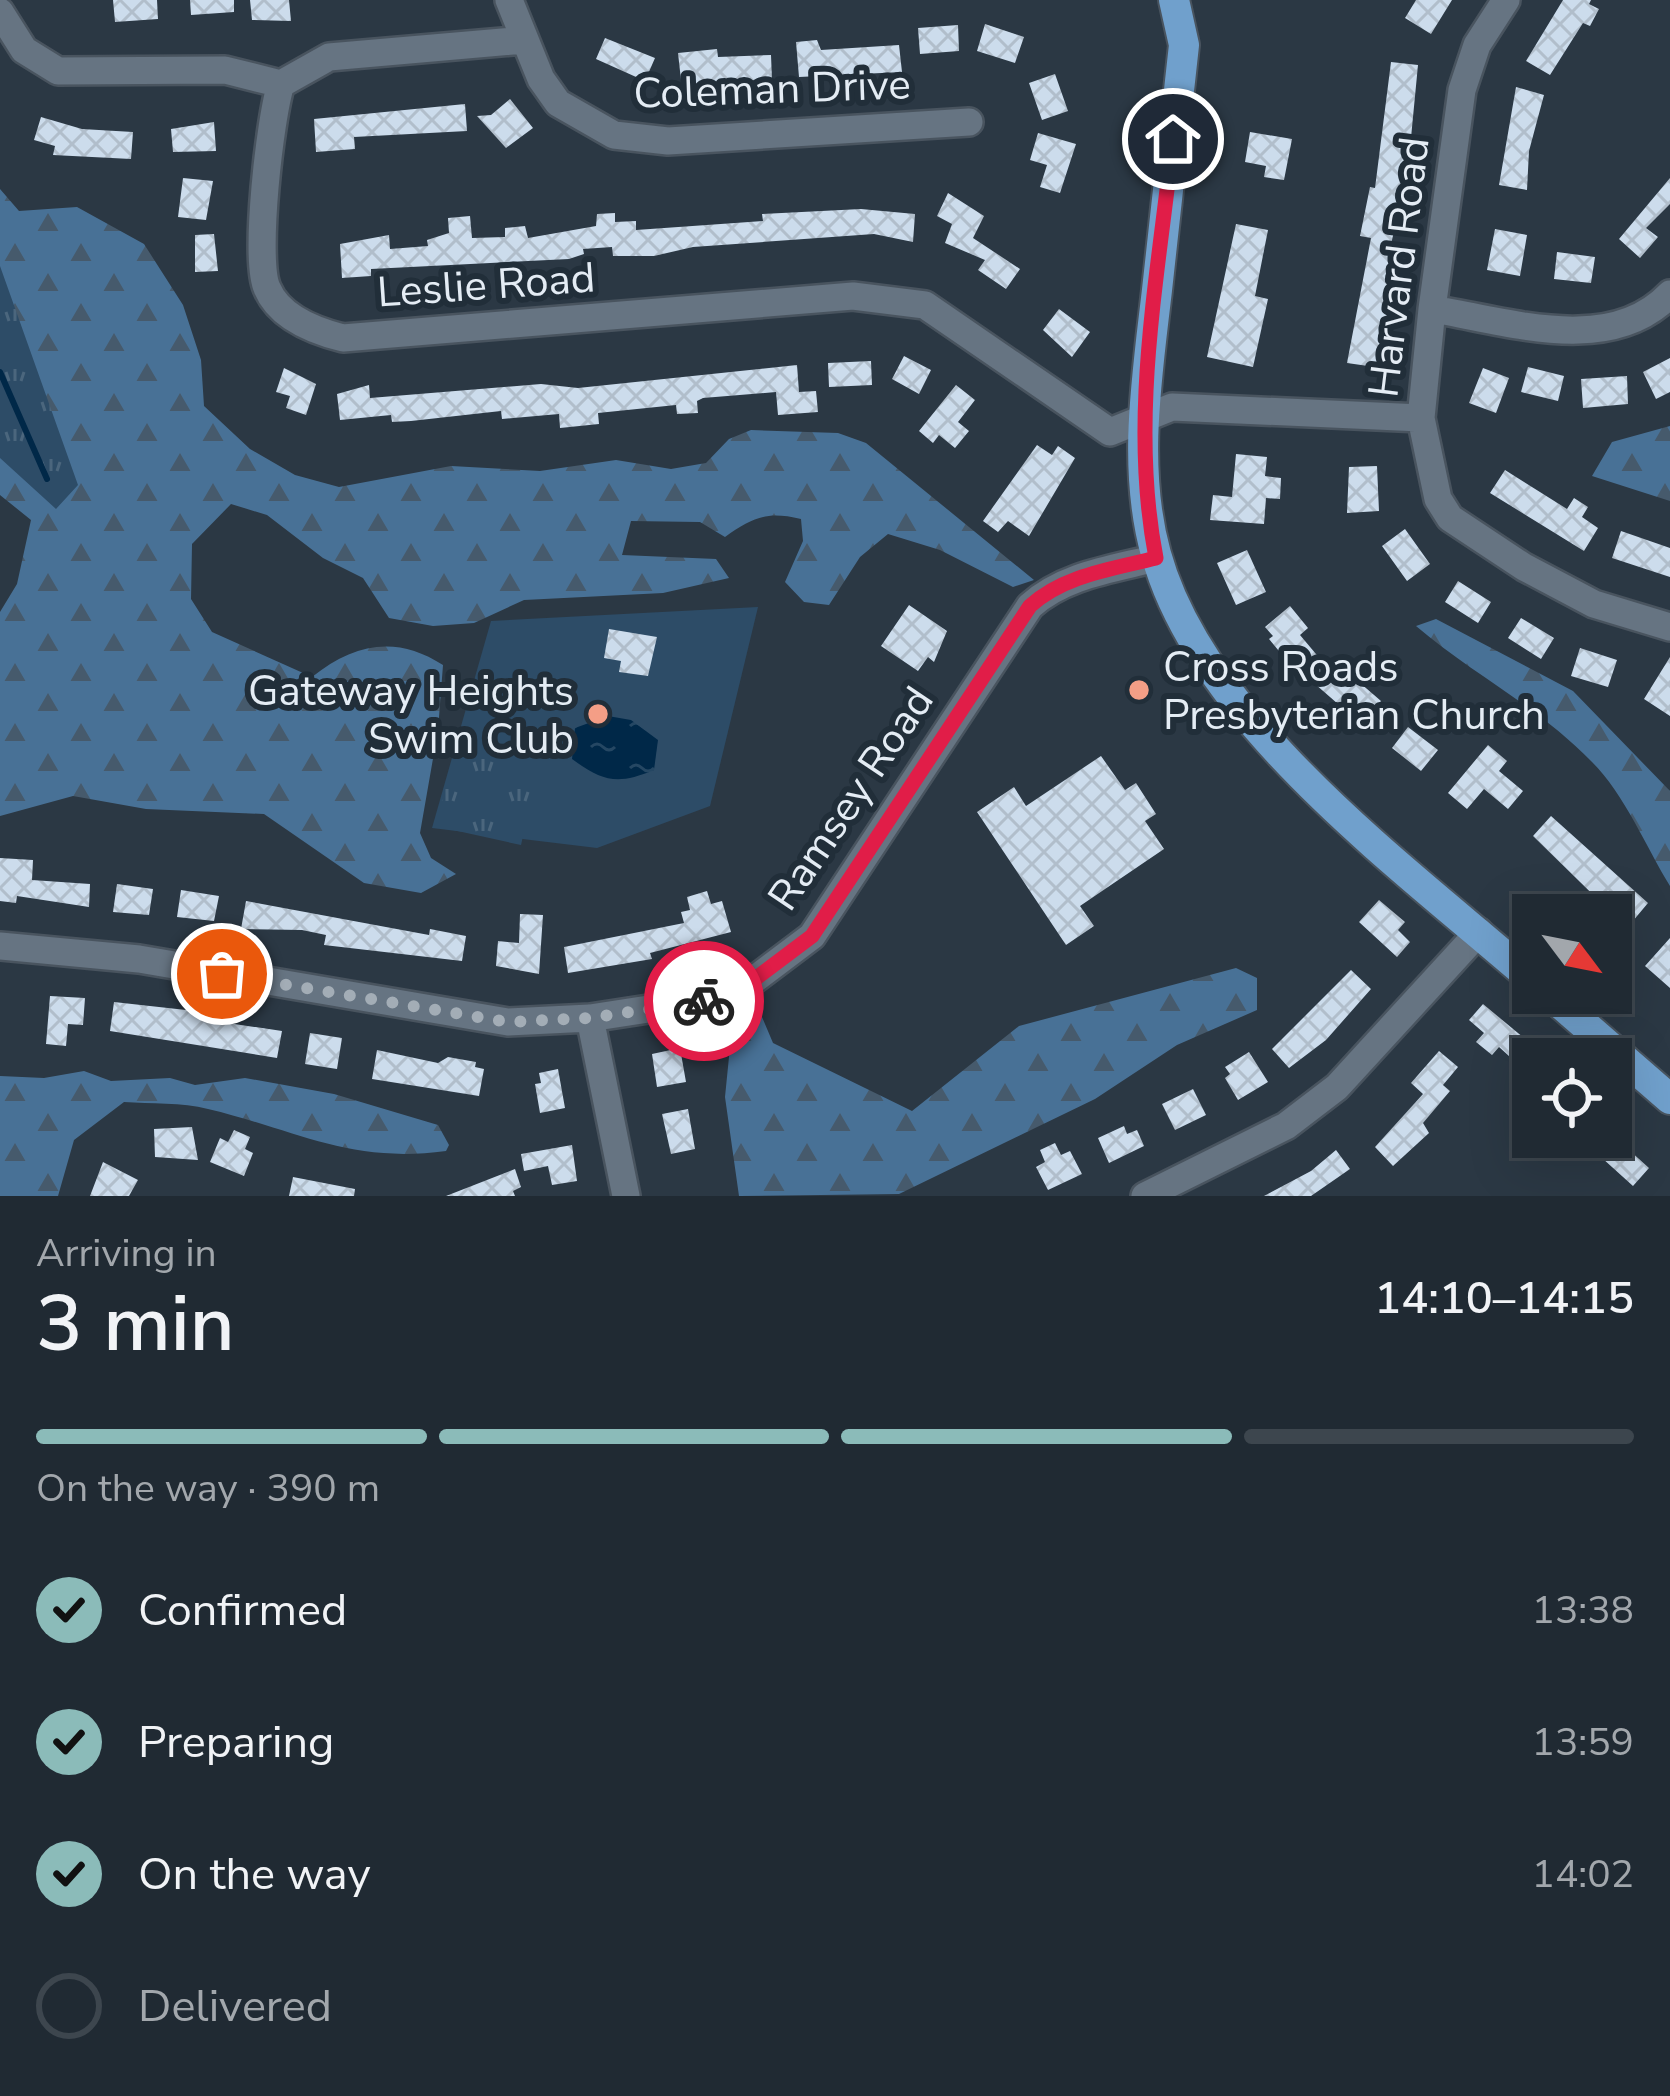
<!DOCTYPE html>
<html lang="en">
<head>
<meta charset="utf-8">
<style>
	:root { --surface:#202a33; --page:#2d363f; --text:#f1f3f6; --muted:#a2a7ac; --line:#3d464e; --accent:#8bbbb9 }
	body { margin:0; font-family:"Nunito Sans",sans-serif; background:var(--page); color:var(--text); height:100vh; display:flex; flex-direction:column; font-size:45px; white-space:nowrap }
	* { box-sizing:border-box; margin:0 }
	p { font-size:39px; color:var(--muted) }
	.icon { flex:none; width:66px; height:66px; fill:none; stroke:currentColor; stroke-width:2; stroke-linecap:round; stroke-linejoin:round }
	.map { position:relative; height:1196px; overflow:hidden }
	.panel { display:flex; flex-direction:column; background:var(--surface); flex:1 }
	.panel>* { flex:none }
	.needle { width:78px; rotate:122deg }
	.fabs { position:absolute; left:1512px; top:894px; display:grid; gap:24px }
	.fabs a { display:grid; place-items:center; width:120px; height:120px; border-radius:0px; background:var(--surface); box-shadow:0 12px 48px #0002,0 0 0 3px var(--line); font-size:60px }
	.pin { position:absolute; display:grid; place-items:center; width:102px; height:102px; color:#fff; margin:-51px; border:6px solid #fff; border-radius:50%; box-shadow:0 3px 12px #0007 }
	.courier { position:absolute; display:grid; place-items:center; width:120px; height:120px; margin:-60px; border:9px solid #e11d48; border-radius:50%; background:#fff; color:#222; box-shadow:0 3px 15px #0007 }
	.head em { font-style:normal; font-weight:600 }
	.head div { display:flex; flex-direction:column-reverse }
	.head { display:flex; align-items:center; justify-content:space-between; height:204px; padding:0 36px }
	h1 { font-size:78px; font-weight:600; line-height:90px }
	.bar { display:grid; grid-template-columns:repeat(4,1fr); gap:18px 12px; align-content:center; height:144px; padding:0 36px }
	.bar i { height:15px; border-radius:9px; background:var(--line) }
	.bar .selected { background:var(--accent) }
	.bar p { grid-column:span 4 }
	ol { padding:0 36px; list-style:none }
	li { display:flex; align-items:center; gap:36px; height:132px }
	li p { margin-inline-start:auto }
	li .icon { padding:12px; border-radius:50%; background:var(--accent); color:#111; stroke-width:4 }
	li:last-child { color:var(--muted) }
	li i { width:66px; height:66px; border:6px solid var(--line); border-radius:50% }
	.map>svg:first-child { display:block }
	.grass { fill:#2d4c67 }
	.forest { fill:url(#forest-firs) }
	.park { fill:url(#park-tufts) }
	.water { fill:url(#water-ripples) }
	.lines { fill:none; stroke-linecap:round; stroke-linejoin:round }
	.stream { stroke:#002848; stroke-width:6 }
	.building { fill:url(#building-cross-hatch) }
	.minor-casing { stroke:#49545f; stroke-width:32 }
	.major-casing { stroke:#49545f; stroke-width:34 }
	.minor { stroke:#667482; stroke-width:27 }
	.major { stroke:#70a0cc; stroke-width:30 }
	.done { stroke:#a3adb6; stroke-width:12; stroke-dasharray:0 21.6 }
	.route { stroke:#e11d48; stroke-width:15 }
	.poi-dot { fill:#f49e86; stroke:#212e39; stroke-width:4.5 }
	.labels { text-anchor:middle; stroke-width:12; stroke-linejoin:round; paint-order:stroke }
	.street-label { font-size:42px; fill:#e4ecf4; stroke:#212e39 }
	.poi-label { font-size:42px; fill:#e4ecf4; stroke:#212e39; text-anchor:start }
</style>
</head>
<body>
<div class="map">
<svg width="1670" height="1196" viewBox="0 0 1670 1196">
	<defs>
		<pattern id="forest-firs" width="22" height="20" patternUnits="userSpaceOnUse" patternTransform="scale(3)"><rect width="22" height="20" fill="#487196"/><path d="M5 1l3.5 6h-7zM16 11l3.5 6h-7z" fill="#465a6c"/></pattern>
		<pattern id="park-tufts" width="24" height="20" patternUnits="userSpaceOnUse" patternTransform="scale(3)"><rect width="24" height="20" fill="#2d4c67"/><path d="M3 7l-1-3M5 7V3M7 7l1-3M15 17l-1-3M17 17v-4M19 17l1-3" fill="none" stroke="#4b667d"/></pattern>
		<pattern id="water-ripples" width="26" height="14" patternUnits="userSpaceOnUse" patternTransform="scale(3)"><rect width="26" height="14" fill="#002848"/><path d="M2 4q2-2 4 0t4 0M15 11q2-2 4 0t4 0" fill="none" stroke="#254763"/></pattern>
		<pattern id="building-cross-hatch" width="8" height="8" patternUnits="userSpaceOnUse" patternTransform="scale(3)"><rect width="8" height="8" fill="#ccdcec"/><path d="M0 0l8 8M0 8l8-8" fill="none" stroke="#b1becb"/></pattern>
	</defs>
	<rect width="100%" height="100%" fill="#2b3844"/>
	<path class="grass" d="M758 607 710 806 597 848 432 828 491 621Z"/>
	<path class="forest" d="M0 189 19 211 77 207 144 244 183 305 201 360 204 406 250 449 295 475 339 487 451 466 540 471 616 460 671 469 706 463 729 439 751 430 838 433 866 443 1034 580 1013 587 940 550 888 534 860 557 829 605 804 602 785 582 803 541 801 519C767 511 753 517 725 537L700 522 631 521 622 555 716 559 729 578 663 593 524 600 474 623 433 626 389 618 363 578 323 558 267 515 231 504 192 544 191 599 212 632 312 677C354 643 397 635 443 665L438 730 420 833 431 858 456 874 421 893 364 883 264 814 146 809 73 796 0 816V612L17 584 31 520 0 495Z
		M1670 426V501L1592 476 1612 442Z
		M1436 619 1573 691 1670 791V886C1646 847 1624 793 1591 761 1539 707 1472 674 1416 626Z
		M1236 968 1257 978V1010L1177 1045 1095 1099 899 1194 739 1196 725 1097 730 1047 726 1016 756 1003 773 1043 912 1111 1019 1026Z
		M84 1071 111 1081 170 1078 195 1085 245 1078 334 1094 438 1125 449 1145 446 1151C349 1164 297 1130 208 1109 182 1102 151 1104 124 1102L74 1140 58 1196H0V1076L44 1078Z"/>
	<path class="park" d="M0 266 78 485 56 509 0 458Z
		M456 749 538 769 521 845 435 826Z"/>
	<path class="water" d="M608 716 631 720 658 740 654 770C618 785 603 782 572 759L575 728Z"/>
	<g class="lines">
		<path class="stream" d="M0 372 47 479"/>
	</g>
	<path class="building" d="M113 0H157L158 19 115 22Z
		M190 0H234V12L191 15Z
		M250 0H289L291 21 252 20Z
		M1416 0H1452L1431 34 1405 18Z
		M1563 0H1591L1589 4 1599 9 1590 26 1583 23 1550 75 1526 61Z
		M985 24 1024 37 1015 63 977 51Z
		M958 25 959 51 920 54 918 28Z
		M605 38 655 58 645 81 596 59Z
		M817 40 821 50 899 45 902 72 799 77 796 42Z
		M717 49 718 57 771 55 772 80 694 86 693 78 681 80 678 53Z
		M1391 62 1418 65 1408 169 1388 258 1395 259 1382 368 1347 363 1371 238 1360 236 1370 187 1375 188Z
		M1055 74 1068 111 1042 120 1029 83Z
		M1516 87 1544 95 1529 151 1527 190 1499 185Z
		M510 99 533 128 506 148 477 116 491 115Z
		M465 104 467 131 354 137 355 149 316 152 314 119Z
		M41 117 82 129 133 132 131 159 53 155 55 146 34 140Z
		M214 122 216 151 173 152 171 129Z
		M1250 132 1292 139 1284 180 1264 177 1266 166 1245 162Z
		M1038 133 1076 144 1060 193 1040 187 1047 165 1030 160Z
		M183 178 213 181 206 220 178 217Z
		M1670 178V204L1646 228 1658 237 1640 258 1619 239Z
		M948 193 984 216 973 238 1020 269 1006 289 978 270 985 260 945 243 952 224 937 216Z
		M861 209 915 214 913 242 874 234 693 247 654 256H613L612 247 583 249 584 254 569 259 371 269V276L342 278 340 244 389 235 390 249 428 246 427 240 449 233 448 218 470 216 472 238 505 237V228L525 226 528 238 596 226 597 214 615 213V222L636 221V230L763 221 762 214Z
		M1236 224 1268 230 1255 296 1268 299 1253 367 1207 357Z
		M1495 229 1527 235 1520 276 1487 270Z
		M214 234 218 271 195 272V235Z
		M1557 252 1595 257 1591 283 1554 279Z
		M1059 309 1090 332 1072 357 1043 330Z
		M904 356 931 370 919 394 892 379Z
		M1670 358V392L1656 399 1643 372Z
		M871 361 872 385 829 387 828 363Z
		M797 365 799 392 816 391 818 412 778 415 776 392 703 398 697 401 698 413 677 414 676 405 598 413 599 424 560 428 559 414 502 419 501 411 411 421 392 422 391 415 340 420 337 394 369 385 370 398 541 384 578 388Z
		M1528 367 1564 376 1558 401 1521 392Z
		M284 368 316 384 306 415 286 408 290 396 276 392Z
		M1483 368 1509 378 1496 413 1469 403Z
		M1627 376 1628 404 1583 408 1581 379Z
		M956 385 975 400 958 422 969 431 955 448 939 435 933 443 919 431Z
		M1037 445 1052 455 1058 446 1075 458 1029 536 1008 521 998 532 983 521Z
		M1236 454 1267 457 1265 476 1281 478 1280 499 1266 498 1264 524 1210 520 1213 495 1232 497Z
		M1377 466 1379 511 1347 513 1349 467Z
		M1505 470 1567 509 1574 498 1588 507 1582 517 1598 528 1584 551 1490 493Z
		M1405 529 1430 564 1407 581 1382 546Z
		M1621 531 1670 548V577L1612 558Z
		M1247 550 1266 592 1236 605 1217 563Z
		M1458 581 1491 602 1478 623 1445 602Z
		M909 605 947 631 934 662 928 657 918 671 881 646Z
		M1290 606 1308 628 1300 635 1337 679 1345 670 1381 701 1361 724 1307 677 1303 680 1269 639 1273 636 1265 627Z
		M1521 618 1554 638 1541 659 1508 638Z
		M609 629 657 637 648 676 619 672 621 661 604 658Z
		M1580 648 1617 660 1608 687 1571 676Z
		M1670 657V716L1644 699Z
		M1408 727 1438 750 1421 771 1392 748Z
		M1488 745 1507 761 1499 771 1523 791 1508 809 1484 789 1467 809 1448 793Z
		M1101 756 1125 790 1136 783 1156 814 1145 821 1164 849 1080 906 1094 926 1066 945 977 812 1014 787 1026 806Z
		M1551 816 1648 903 1627 928 1533 836Z
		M0 858 33 860 32 880 90 884 89 907 17 896 16 903 0 901Z
		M117 884 153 889 149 915 113 912Z
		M181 890 219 896 214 921 177 917Z
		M707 891 711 904 722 901 731 932 650 953 652 959 568 973 564 947 684 923 681 912 690 910 687 897Z
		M1379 900 1405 922 1398 930 1410 942 1397 957 1359 922Z
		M246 901 429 935 430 929 466 936 462 961 324 945 326 935 302 930 241 929Z
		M520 914 543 915 539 974 496 966 498 941 519 943Z
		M1670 938V988L1645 966Z
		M1351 970 1371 989 1326 1040 1289 1068 1272 1049Z
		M50 996 85 998 83 1025 68 1024 66 1046 46 1044Z
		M114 1002 213 1013 221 1022 282 1031 277 1058 110 1031Z
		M1483 1004 1524 1038 1509 1056 1499 1047 1492 1055 1476 1042 1484 1033 1469 1020Z
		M310 1033 342 1038 337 1069 305 1064Z
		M680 1048 686 1082 657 1087 652 1054Z
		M377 1050 438 1063 448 1057 476 1062 475 1067 484 1069 479 1096 372 1079Z
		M1439 1051 1458 1067 1443 1085 1450 1091 1423 1123 1429 1133 1393 1166 1375 1147 1423 1094 1411 1083Z
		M1249 1052 1268 1082 1238 1100 1225 1078 1230 1074 1225 1067Z
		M558 1069 565 1108 540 1113 535 1084 541 1083 539 1073Z
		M1193 1089 1206 1115 1175 1130 1162 1104Z
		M688 1109 695 1149 671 1154 662 1114Z
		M1124 1126 1127 1134 1137 1130 1144 1146 1109 1163 1098 1138Z
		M192 1127 198 1160 155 1157 154 1129Z
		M234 1130 250 1137 245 1149 253 1153 244 1176 210 1162 220 1138 228 1142Z
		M1618 1140 1649 1168 1633 1186 1602 1158Z
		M1055 1143 1061 1155 1070 1151 1082 1174 1048 1190 1036 1167 1045 1162 1040 1150Z
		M572 1145 577 1181 552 1185 548 1166 524 1171 521 1154Z
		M1336 1150 1350 1169 1311 1196H1264L1311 1171Z
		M103 1162 138 1180 129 1196H90Z
		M515 1169 521 1187 513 1191 515 1196H446Z
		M293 1177 355 1189 354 1196H289Z"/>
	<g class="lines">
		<g class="minor-casing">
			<path id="minor" d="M509 0 541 79 558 103 614 135 668 141 969 122
				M1506 0 1477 45 1462 90 1432 309 1421 418 1438 499 1450 518 1524 567 1594 604 1670 627
				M0 12 24 50 58 71 225 70 281 84
				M524 40 329 57 281 84C270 117 254 259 267 288 279 317 315 331 343 338L853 296 925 305 1110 432 1172 407 1421 418
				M1432 309C1507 321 1610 357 1670 294
				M0 946 139 959 508 1022 590 1018 713 999 755 979 812 936 1030 606C1064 575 1113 569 1156 558
				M590 1018 626 1196
				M1145 1196 1286 1126 1337 1087 1479 932"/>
		</g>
		<g class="major-casing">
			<path id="major" d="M1174 0 1184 45C1175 127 1166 209 1157 290 1147 377 1132 468 1156 554 1202 722 1406 869 1533 980
				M1548 993 1670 1099"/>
		</g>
		<use href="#minor" class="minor"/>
		<use href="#major" class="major"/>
	</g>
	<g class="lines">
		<path class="done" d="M222 974 508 1022 590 1018 704 1001"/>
		<path class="route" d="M704 1001 755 979 812 936 1030 606C1064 575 1113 569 1156 558 1129 419 1158 278 1173 139"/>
	</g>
	<g class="poi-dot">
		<circle cx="1139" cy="690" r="12"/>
		<circle cx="598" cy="714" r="12"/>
	</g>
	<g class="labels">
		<g class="street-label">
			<text transform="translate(772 88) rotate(-2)" y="15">Coleman Drive</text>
			<text transform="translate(1398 267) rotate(-83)" y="15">Harvard Road</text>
			<text transform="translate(486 284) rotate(-4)" y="15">Leslie Road</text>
			<text transform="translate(850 798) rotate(-56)" y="15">Ramsey Road</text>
		</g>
		<g class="poi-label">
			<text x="1163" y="681">Cross Roads<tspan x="1163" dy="48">Presbyterian Church</tspan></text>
			<text x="574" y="705" text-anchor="end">Gateway Heights<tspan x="574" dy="48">Swim Club</tspan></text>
		</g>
	</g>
</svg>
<div class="fabs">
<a><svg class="needle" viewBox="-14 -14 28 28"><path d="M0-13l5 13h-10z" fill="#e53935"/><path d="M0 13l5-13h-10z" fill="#a2a7ac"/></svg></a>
<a><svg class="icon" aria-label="locate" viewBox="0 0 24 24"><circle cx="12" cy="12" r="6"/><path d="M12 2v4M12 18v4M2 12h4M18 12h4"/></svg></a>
</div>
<div class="pin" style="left:222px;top:974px;background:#ea580c"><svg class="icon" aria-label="bag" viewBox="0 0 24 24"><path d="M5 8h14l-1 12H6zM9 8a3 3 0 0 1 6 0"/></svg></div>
<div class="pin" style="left:1173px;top:139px;background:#1f2937"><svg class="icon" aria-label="home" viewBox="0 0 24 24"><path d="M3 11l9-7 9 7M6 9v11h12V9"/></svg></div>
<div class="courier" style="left:704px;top:1001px"><svg class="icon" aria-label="bike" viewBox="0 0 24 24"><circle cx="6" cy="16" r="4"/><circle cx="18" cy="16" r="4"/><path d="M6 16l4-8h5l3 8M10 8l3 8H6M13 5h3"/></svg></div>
</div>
<section class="panel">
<div class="head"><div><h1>3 min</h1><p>Arriving in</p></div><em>14:10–14:15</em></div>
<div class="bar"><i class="selected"></i><i class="selected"></i><i class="selected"></i><i></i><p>On the way · 390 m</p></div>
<ol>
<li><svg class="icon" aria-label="check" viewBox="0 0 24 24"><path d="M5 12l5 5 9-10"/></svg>Confirmed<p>13:38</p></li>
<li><svg class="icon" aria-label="check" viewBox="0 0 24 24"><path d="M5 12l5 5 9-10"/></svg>Preparing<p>13:59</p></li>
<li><svg class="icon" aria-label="check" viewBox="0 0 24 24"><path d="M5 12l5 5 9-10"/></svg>On the way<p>14:02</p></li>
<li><i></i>Delivered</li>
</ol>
</section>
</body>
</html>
